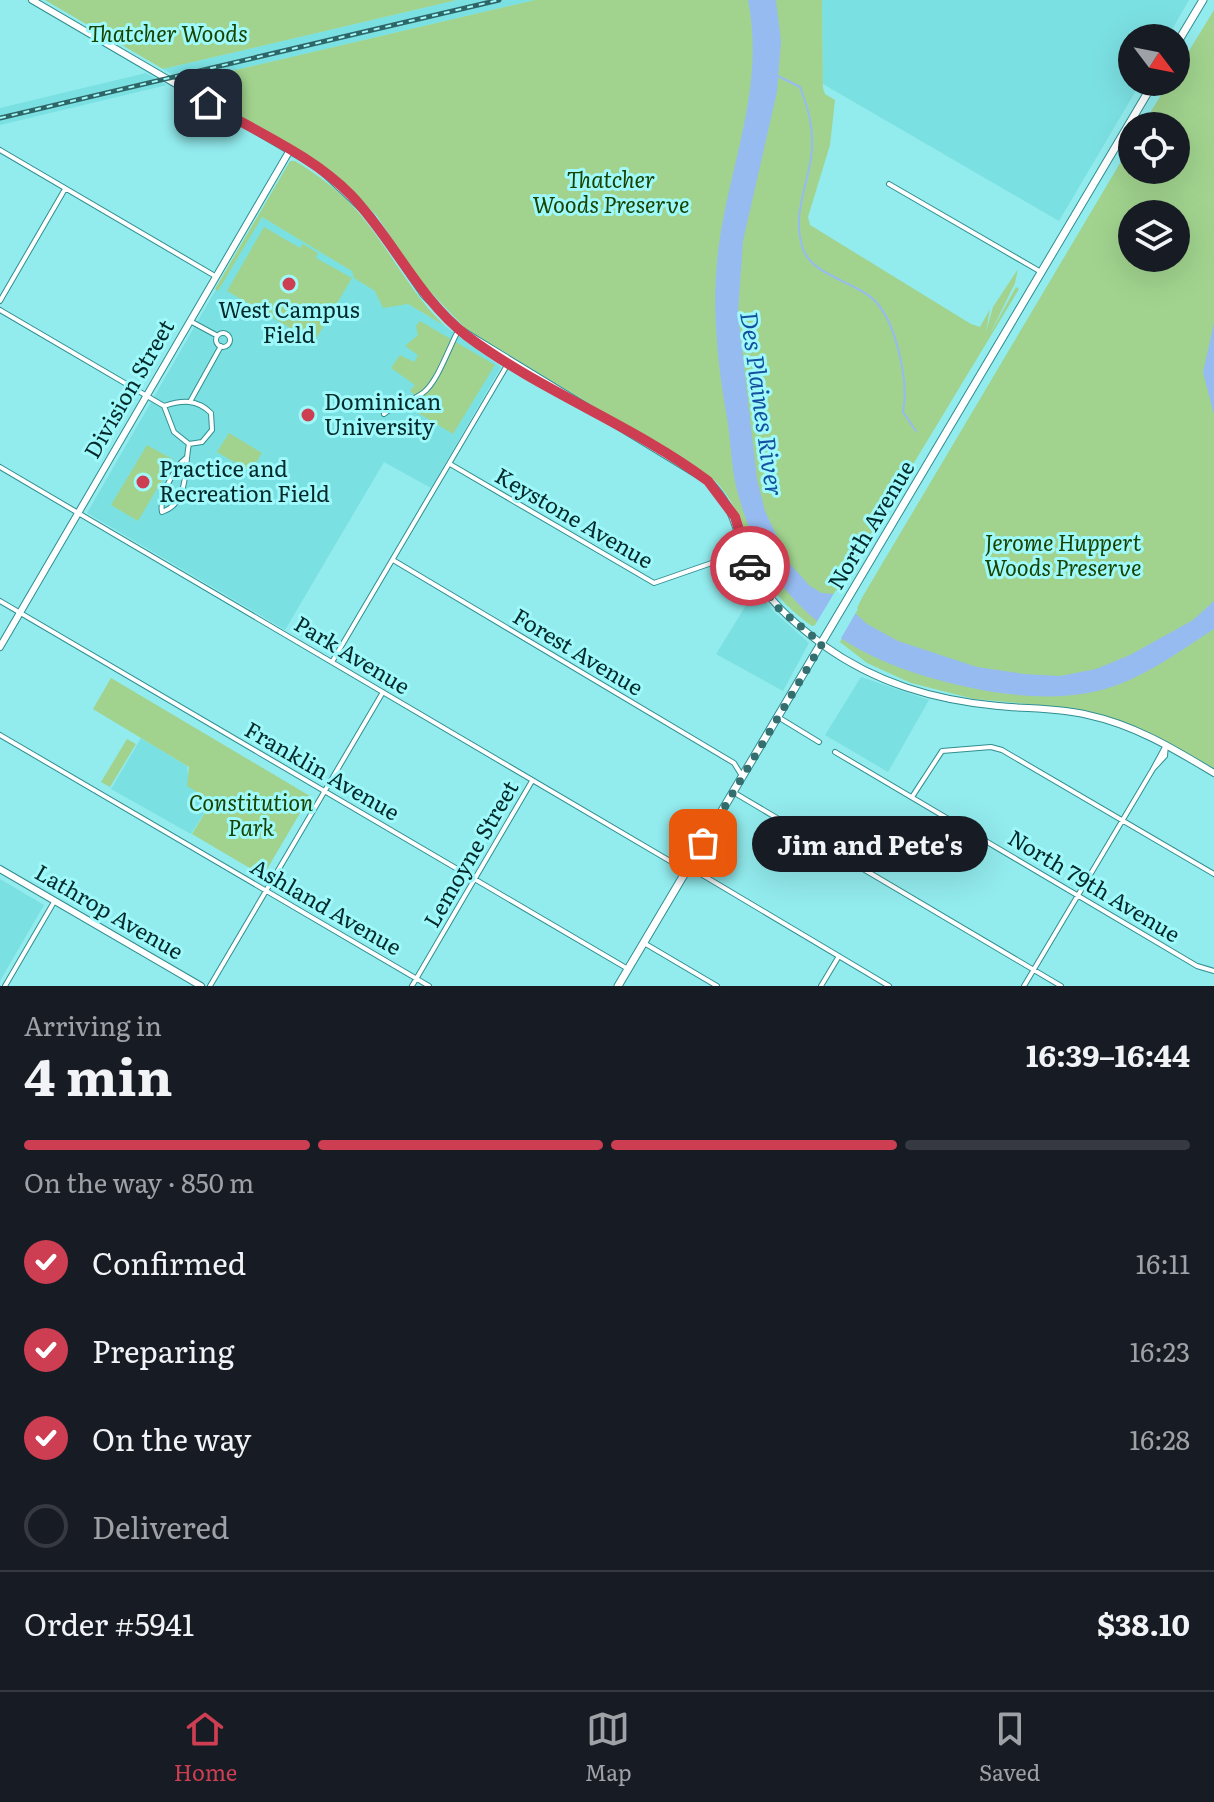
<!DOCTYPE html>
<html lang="en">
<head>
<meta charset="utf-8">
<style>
	:root { --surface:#171b24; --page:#242831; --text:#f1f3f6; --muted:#9ea1a6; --line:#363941; --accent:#ce3e52 }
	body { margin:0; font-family:Literata,serif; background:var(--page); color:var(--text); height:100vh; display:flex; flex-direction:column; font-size:30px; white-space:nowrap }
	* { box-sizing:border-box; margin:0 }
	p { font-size:26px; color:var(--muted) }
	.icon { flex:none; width:44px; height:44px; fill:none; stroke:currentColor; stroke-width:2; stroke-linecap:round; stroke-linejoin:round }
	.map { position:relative; height:986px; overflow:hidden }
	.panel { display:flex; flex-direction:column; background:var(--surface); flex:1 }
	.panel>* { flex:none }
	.needle { width:52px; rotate:122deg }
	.tools { position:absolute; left:1118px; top:24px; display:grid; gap:16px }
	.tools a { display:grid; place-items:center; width:72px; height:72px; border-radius:50%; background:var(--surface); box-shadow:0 8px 32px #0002; font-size:40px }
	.pin { position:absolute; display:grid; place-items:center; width:68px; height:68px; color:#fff; margin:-34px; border-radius:16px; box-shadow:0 4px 12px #0006 }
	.courier { position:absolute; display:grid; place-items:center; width:80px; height:80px; margin:-40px; border:6px solid #ce3e52; border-radius:50%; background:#fff; color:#222; box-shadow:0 2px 10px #0007 }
	.bubble { position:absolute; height:56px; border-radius:28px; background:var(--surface); box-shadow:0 8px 32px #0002; font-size:26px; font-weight:700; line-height:56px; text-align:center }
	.overview em { font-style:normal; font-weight:700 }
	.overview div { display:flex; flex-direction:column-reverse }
	.overview { display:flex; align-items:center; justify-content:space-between; height:136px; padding:0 24px }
	h1 { font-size:52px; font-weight:700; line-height:60px }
	.bar { display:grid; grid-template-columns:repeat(4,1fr); gap:12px 8px; align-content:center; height:96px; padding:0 24px }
	.bar i { height:10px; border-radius:6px; background:var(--line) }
	.bar .active { background:var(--accent) }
	.bar p { grid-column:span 4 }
	.line { display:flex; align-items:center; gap:20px; padding:0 24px; border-top:2px solid var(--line) }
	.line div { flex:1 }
	ol { padding:0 24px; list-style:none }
	li { display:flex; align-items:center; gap:24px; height:88px }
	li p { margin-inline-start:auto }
	li .icon { padding:8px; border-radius:50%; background:var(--accent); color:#fff; stroke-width:4 }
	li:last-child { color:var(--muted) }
	li i { width:44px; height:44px; border:4px solid var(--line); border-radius:50% }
	.dock { display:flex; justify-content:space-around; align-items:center; height:112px; border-top:2px solid var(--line); background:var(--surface); font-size:22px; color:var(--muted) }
	.dock a { display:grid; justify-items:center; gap:4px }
	.dock .active { color:var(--accent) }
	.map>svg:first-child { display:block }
	.built { fill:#7be0e2 }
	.green { fill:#a1d38e; fill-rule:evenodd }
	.water { fill:#96bbf1 }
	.pier { fill:#92ebed }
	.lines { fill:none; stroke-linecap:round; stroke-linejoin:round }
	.stream { stroke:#96bbf1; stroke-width:2 }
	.minor-casing { stroke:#308e90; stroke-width:6 }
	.tertiary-casing { stroke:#308e90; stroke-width:8 }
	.primary-casing { stroke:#308e90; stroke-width:9 }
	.minor { stroke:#fff; stroke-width:4 }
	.tertiary { stroke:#fff; stroke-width:6 }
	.primary { stroke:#fff; stroke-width:7 }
	.rail-casing { stroke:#2e6566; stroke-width:5 }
	.rail { stroke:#9ff9fa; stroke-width:2; stroke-dasharray:6; stroke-linecap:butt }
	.done { stroke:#346e6f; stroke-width:8; stroke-dasharray:0 14.4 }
	.route { stroke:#ce3e52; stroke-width:10 }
	.poi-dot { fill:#ce3e52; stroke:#9ff9fa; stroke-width:3 }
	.labels { text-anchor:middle; stroke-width:6; stroke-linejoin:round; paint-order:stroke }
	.park-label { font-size:22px; font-style:italic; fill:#184300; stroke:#9ff9fa }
	.poi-label { font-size:22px; fill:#022a2b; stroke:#9ff9fa; text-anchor:start }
	.street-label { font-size:22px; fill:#022a2b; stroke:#9ff9fa }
	.water-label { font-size:24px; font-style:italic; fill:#15519f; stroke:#9ff9fa }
</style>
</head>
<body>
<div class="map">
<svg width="1214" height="986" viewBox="0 0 1214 986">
	<rect width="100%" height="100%" fill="#92ebed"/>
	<path class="built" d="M457 0H535L185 82 163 69Z
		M822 0H1189L1167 38H1132V82H1141L1059 221 823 84Z
		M146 73 167 85 0 125V108Z
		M259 215 445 326 501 367 431 488 384 462 285 630 87 513Z
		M756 589 774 612 809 643 783 691 716 654Z
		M861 677 929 700 888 772 825 735Z
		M141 738 187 766 188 775 212 801 191 834 111 789Z
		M0 879 44 905 0 981Z"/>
	<path class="green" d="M45 0H457L163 69Z
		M535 0H822L823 88 825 94 835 100 830 145 808 217 810 225 971 324 980 327 990 309 986 332 993 307 1018 269 1015 283 990 334 1016 287 1019 289 816 625 812 626C787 609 764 583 753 555 741 525 737 502 713 479L465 328 419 280 377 216 333 172 185 82Z
		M1214 10V768L1140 728 1103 715 1071 708 974 699 911 683 867 663 840 642 863 596 1132 143V170H1176V126H1142L1169 82H1176V72ZM1132 214H1176V258H1132Z
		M290 161H295C318 175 340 191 358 212 390 249 409 292 445 326L408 304 383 308 375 291 354 278 352 271 262 217 218 291 215 289Z
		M264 227 300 248 303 244 318 253 316 258 352 278 314 342 227 291Z
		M420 321 495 365 453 434 410 408 416 397 410 390 415 385 391 368 400 355 414 362 418 355 405 346 418 335 416 326Z
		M229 433 262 453 251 472 217 452Z
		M147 445 174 460 138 521 111 505Z
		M111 678 310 796 263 876 192 834 212 801 187 786 189 767 93 709Z
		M127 739 136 744 110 787 101 782Z"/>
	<path class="water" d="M748 0H776L781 41 777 92 743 241 738 313 757 479 765 511 790 564 810 586 822 593 834 594 867 624 898 641 977 667 1024 674 1060 676 1096 669 1130 655 1193 620 1214 601V629C1185 648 1153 671 1120 684 1059 708 979 693 918 674 824 643 762 588 737 490 731 467 731 442 727 418 717 361 711 302 719 244 731 160 765 86 748 0Z
		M1214 323V415L1203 372Z"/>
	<path class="pier" d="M836 590 858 609 840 640 815 625Z"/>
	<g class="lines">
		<path class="stream" d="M778 76 800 87C809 110 815 133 811 158 806 190 792 217 803 249 812 276 858 282 876 302 897 325 909 384 903 412L916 431"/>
		<g class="minor-casing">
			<path id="minor" d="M0 150 215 276
				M889 184 1041 272
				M0 301 65 189
				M0 310 164 406C182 400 197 399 211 413L212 430 202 442 189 444 174 432 164 406
				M190 321 216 335
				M216 340a7 7 0 1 1 14 0a7 7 0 1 1-14 0Z
				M191 400 221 346
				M384 414C396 404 412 402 424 392 438 381 449 347 459 329
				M186 458C174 467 159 498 162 512 190 503 184 466 189 444
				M450 464 654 583 729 557
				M0 467 687 871
				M393 560 734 763 742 776
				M0 601 628 969
				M332 662 509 362
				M778 717 819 742
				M0 735 429 986
				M835 752 1197 966 1214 971
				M1153 769 1165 747
				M733 792 1061 986
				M912 797 942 751 991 747 1002 750 1214 874
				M689 867 889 986
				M644 943 717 986
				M5 986 54 902
				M210 986 383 692
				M412 986 532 781
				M821 986 839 956
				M1024 986 1153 769 1165 756 1166 745"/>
		</g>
		<g class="tertiary-casing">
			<path id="tertiary" d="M32 0 318 167 371 217 424 295 459 329 708 481C735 505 736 535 750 566 766 600 794 623 823 645 876 683 934 700 998 706 1028 709 1059 708 1088 715 1135 725 1174 749 1214 773
				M0 647 290 150
				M0 869 201 986"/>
		</g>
		<g class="primary-casing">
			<path id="primary" d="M1176 45 1203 0
				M618 986 1154 82"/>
		</g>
		<use href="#minor" class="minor"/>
		<use href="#tertiary" class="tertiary"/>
		<use href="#primary" class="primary"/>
		<g class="rail-casing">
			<path id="rail" d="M0 118 499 0"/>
		</g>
		<use href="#rail" class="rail"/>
	</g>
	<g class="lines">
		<path class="done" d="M703 843 822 644 776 606 750 566"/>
		<path class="route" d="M208 103C256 132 312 155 351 195 394 240 417 297 467 336 542 392 633 425 708 481L735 517 750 566"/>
	</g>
	<g class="poi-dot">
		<circle cx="289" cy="284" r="8"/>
		<circle cx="308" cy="415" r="8"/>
		<circle cx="143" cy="482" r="8"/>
	</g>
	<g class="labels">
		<g class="park-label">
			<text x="168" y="42">Thatcher Woods</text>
			<text x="611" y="188">Thatcher<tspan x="611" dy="25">Woods Preserve</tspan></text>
			<text x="1063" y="551">Jerome Huppert<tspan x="1063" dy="25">Woods Preserve</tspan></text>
			<text x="251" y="811">Constitution<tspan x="251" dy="25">Park</tspan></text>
		</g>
		<g class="poi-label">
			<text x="289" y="318" text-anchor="middle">West Campus<tspan x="289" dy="25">Field</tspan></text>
			<text x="324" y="410">Dominican<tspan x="324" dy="25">University</tspan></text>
			<text x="159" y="477">Practice and<tspan x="159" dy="25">Recreation Field</tspan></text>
		</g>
		<g class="street-label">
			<text transform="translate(129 389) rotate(-60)" y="8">Division Street</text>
			<text transform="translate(574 518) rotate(30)" y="8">Keystone Avenue</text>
			<text transform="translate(871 525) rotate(-59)" y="8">North Avenue</text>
			<text transform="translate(578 652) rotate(31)" y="8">Forest Avenue</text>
			<text transform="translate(352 655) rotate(31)" y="8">Park Avenue</text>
			<text transform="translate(322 771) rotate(30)" y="8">Franklin Avenue</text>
			<text transform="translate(471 854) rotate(-60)" y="8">Lemoyne Street</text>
			<text transform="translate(1094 886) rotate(31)" y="8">North 79th Avenue</text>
			<text transform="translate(326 907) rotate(30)" y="8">Ashland Avenue</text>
			<text transform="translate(109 912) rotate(30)" y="8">Lathrop Avenue</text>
		</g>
		<g class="water-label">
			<text transform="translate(761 404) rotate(82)" y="8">Des Plaines River</text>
		</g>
	</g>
</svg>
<div class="tools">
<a><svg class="needle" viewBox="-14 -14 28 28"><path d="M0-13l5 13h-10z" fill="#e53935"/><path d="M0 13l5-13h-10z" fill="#9ea1a6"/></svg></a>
<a><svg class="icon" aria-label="locate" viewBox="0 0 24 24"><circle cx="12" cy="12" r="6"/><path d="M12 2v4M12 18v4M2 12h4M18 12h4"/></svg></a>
<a><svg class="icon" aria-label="layers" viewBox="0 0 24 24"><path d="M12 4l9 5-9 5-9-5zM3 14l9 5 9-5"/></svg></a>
</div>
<div class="pin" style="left:703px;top:843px;background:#ea580c"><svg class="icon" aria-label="bag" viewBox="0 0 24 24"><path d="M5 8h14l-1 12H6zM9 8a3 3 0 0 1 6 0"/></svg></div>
<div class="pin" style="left:208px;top:103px;background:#1f2937"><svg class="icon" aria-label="home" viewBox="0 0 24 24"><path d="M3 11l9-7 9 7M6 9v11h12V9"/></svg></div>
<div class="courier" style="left:750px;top:566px"><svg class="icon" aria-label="car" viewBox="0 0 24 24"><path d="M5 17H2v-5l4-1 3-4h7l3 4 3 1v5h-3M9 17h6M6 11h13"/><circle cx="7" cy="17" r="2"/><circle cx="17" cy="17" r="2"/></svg></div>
<div class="bubble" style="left:752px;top:816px;width:236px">Jim and Pete's</div>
</div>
<section class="panel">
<div class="overview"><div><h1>4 min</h1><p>Arriving in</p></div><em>16:39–16:44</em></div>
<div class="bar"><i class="active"></i><i class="active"></i><i class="active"></i><i></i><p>On the way · 850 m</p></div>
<ol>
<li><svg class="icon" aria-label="check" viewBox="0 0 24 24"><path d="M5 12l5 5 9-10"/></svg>Confirmed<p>16:11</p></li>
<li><svg class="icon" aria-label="check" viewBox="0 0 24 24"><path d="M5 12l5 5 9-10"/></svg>Preparing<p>16:23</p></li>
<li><svg class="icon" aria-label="check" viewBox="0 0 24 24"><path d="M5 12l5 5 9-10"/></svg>On the way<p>16:28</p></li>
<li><i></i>Delivered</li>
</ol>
<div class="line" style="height:104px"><div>Order #5941</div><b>$38.10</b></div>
</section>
<nav class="dock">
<a class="active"><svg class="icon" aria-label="home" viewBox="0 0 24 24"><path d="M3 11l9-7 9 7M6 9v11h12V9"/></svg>Home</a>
<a><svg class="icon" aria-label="map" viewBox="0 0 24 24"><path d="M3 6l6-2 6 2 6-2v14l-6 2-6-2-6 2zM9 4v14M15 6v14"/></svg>Map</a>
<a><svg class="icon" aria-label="saved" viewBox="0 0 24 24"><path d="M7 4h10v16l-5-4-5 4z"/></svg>Saved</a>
</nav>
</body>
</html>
